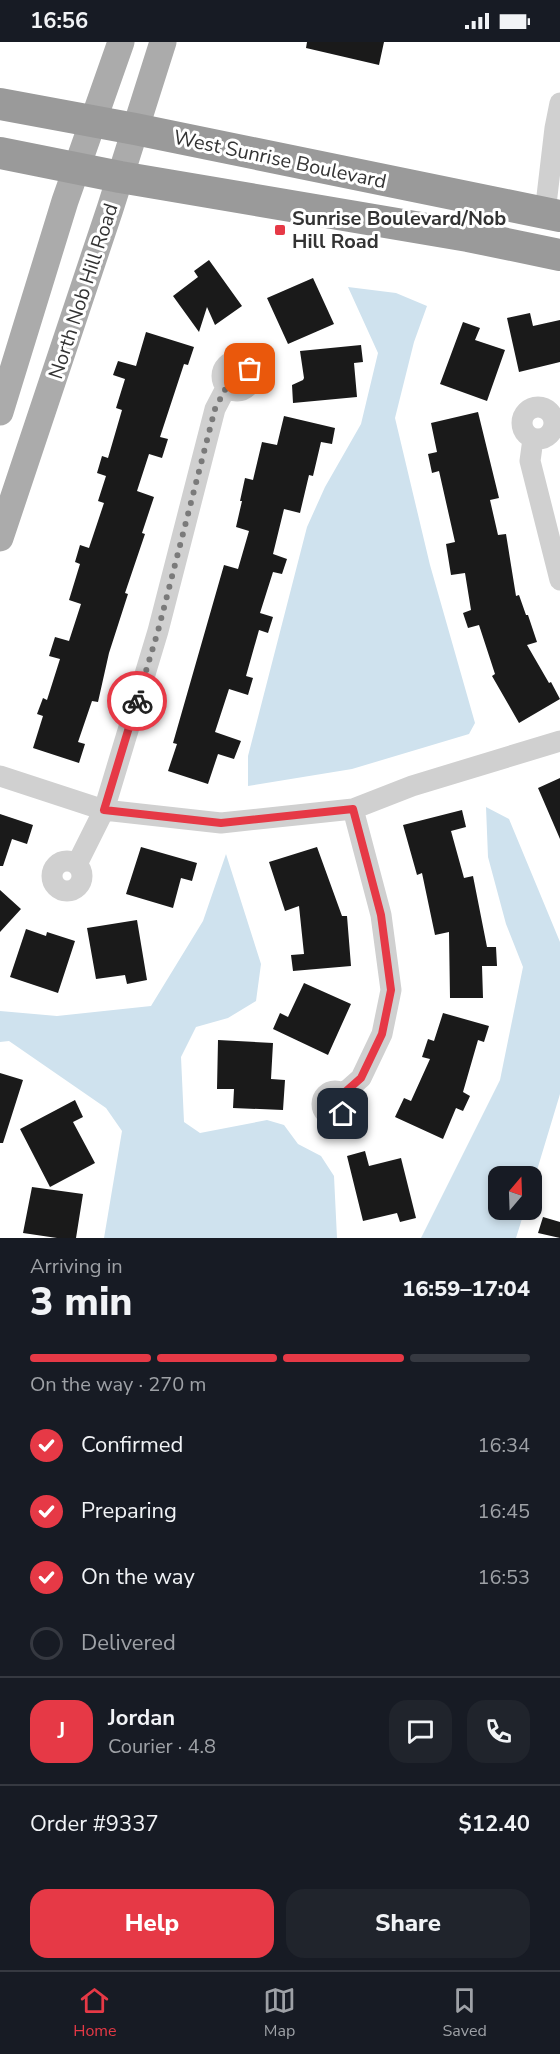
<!DOCTYPE html>
<html lang="en">
<head>
<meta charset="utf-8">
<style>
	:root { --surface:#171b24; --page:#20242c; --text:#f1f3f6; --muted:#9ea1a6; --line:#363941; --accent:#e63946 }
	body { margin:0; font-family:"Nunito Sans",sans-serif; background:var(--page); color:var(--text); height:100vh; display:flex; flex-direction:column; font-size:22px; white-space:nowrap }
	* { box-sizing:border-box; margin:0 }
	p { font-size:20px; color:var(--muted) }
	.icon { flex:none; width:33px; height:33px; fill:none; stroke:currentColor; stroke-width:2; stroke-linecap:round; stroke-linejoin:round }
	.map { position:relative; height:1196px; overflow:hidden }
	.panel { display:flex; flex-direction:column; background:var(--surface); flex:1 }
	.panel>* { flex:none }
	.needle { width:39px; rotate:19deg }
	.controls { position:absolute; left:488px; top:1124px; display:grid; gap:12px }
	.controls a { display:grid; place-items:center; width:54px; height:54px; border-radius:12px; background:var(--surface); box-shadow:0 3px 9px #0003; font-size:30px }
	.pin { position:absolute; display:grid; place-items:center; width:51px; height:51px; color:#fff; margin:-26px; border-radius:12px; box-shadow:0 3px 9px #0006 }
	.courier { position:absolute; display:grid; place-items:center; width:60px; height:60px; margin:-30px; border:4px solid #e63946; border-radius:50%; background:#fff; color:#222; box-shadow:0 2px 8px #0007 }
	.overview em { font-style:normal; font-weight:800 }
	.overview div { display:flex; flex-direction:column-reverse }
	.overview { display:flex; align-items:center; justify-content:space-between; height:102px; padding:0 30px }
	h1 { font-size:39px; font-weight:800; line-height:45px }
	.bar { display:grid; grid-template-columns:repeat(4,1fr); gap:9px 6px; align-content:center; height:72px; padding:0 30px }
	.bar i { height:8px; border-radius:4px; background:var(--line) }
	.bar .current { background:var(--accent) }
	.bar p { grid-column:span 4 }
	.line { display:flex; align-items:center; gap:15px; padding:0 30px; border-top:2px solid var(--line) }
	.line div { flex:1 }
	.round { display:grid; place-items:center; flex:none; width:63px; height:63px; border-radius:18px; background:var(--page) }
	ol { padding:0 30px; list-style:none }
	li { display:flex; align-items:center; gap:18px; height:66px }
	li p { margin-inline-start:auto }
	li .icon { padding:6px; border-radius:50%; background:var(--accent); color:#fff; stroke-width:4 }
	li:last-child { color:var(--muted) }
	li i { width:33px; height:33px; border:3px solid var(--line); border-radius:50% }
	.action { display:flex; gap:12px; margin-top:auto; padding:12px 30px }
	.action a { flex:1; height:69px; border-radius:18px; background:var(--accent); color:#fff; font-size:24px; font-weight:800; line-height:69px; text-align:center }
	.action a+a { background:var(--page); color:var(--text) }
	.status { display:flex; justify-content:space-between; align-items:center; height:42px; padding:0 30px; background:var(--surface); direction:ltr }
	.status svg { height:16px; fill:currentColor }
	.tabs { display:flex; justify-content:space-around; align-items:center; height:84px; border-top:2px solid var(--line); background:var(--surface); font-size:16px; color:var(--muted) }
	.tabs a { display:grid; justify-items:center; gap:3px }
	.tabs .current { color:var(--accent) }
	.map>svg:first-child { display:block }
	.water { fill:#cfe2ee }
	.building { fill:#1a1a1a }
	.lines { fill:none; stroke-linecap:round; stroke-linejoin:round }
	.minor { stroke:#d0d0d0; stroke-width:21 }
	.major { stroke:#ababab; stroke-width:27 }
	.highway { stroke:#9a9a9a; stroke-width:32 }
	.done { stroke:#7a7a7a; stroke-width:6; stroke-dasharray:0 10.8 }
	.route { stroke:#e63946; stroke-width:8 }
	.poi-dot { fill:#e63946; stroke:#fff; stroke-width:2 }
	.labels { text-anchor:middle; stroke-width:6; stroke-linejoin:round; paint-order:stroke }
	.street-label { font-size:20px; fill:#333; stroke:#fff }
	.poi-label { font-size:20px; font-weight:bold; fill:#333; stroke:#fff; text-anchor:start }
</style>
</head>
<body>
<div class="status"><b>16:56</b><svg viewBox="0 0 49 12"><path d="M0 12V9h3v3zM5 12V6h3v6zM10 12V3h3v9zM15 12V0h3v12zM26 1h20v11H26zM47 4h2v5h-2z"/></svg></div>
<div class="map">
<svg width="560" height="1196" viewBox="0 0 560 1196">
	<rect width="100%" height="100%" fill="#fff"/>
	<path class="water" d="M348 245 396 251 427 264 414 300 395 376 430 523 475 681 469 692 352 727 248 744V714L307 485 325 445 361 382 378 311Z
		M486 765 509 777 560 900V1052L531 1148V1134H498V1167H525L516 1196H421L500 1038 523 925 506 882 488 815Z
		M226 812 261 922 256 959 228 976 196 985 181 1015 184 1080 200 1091 267 1078 284 1083 298 1102 321 1114 334 1134 337 1196H104L122 1089 106 1066 9 999 0 1000V969L57 974 151 964 203 879Z"/>
	<path class="building" d="M307 0H384L379 23 306 6Z
		M209 218 242 264 215 283 207 265 199 290 173 254 198 235 194 229Z
		M313 236 334 282 288 302 267 256Z
		M530 271 533 284 560 278V320L519 330 507 276Z
		M463 280 480 286 475 298 505 308 487 359 440 342Z
		M146 290 194 305 188 323 184 322 160 395 168 397 162 416 149 412 137 449 154 455 142 491 145 492 125 551 128 552 109 611 98 660 92 659 78 700 85 702 79 721 33 706 43 674 37 672 43 656 47 658 60 617 49 614 55 595 69 599 81 562 69 558 80 522 75 520 80 503 89 506 104 461 98 459 106 434 97 431 102 414 108 416 122 368 116 366 125 337 113 333 118 319 136 324Z
		M361 303 363 320 354 321 357 355 293 361 292 343 303 338 304 336 300 309Z
		M478 370 499 456 490 458 498 493 506 492 516 554 519 553 526 573H528L537 600 527 603 549 641 551 640 560 657 519 681 492 634 495 632 479 583 468 586 463 571 471 568 465 531 451 533 446 502 455 500 439 429 432 431 428 412 437 410 431 381Z
		M284 374 335 386 332 402 321 400 313 434 309 433 300 471 284 467 273 512 287 517 282 532 273 530 260 571 273 575 268 591 259 588 246 634 253 636 248 653 229 647 215 690 241 699 234 717 218 712 208 742 168 729 177 702 173 701 224 523 238 527 249 489 236 485 242 459H240L245 436 253 438 262 400 277 403Z
		M560 736V797L538 746Z
		M462 768 466 785 451 789 464 836 473 834 487 905H496L497 924H482L483 956H450L449 890 435 893 422 831 417 833 403 783Z
		M0 772 33 783 27 802 12 797 3 824H0Z
		M141 805 197 821 192 839 181 836 173 866 126 852Z
		M317 805 342 874H347L351 924 293 929 291 913 304 912 299 864 285 869 269 820Z
		M0 848 21 867 0 890Z
		M137 878 147 938 127 942 125 933 96 937 87 886Z
		M26 887 46 894 47 890 75 899 58 951 10 935Z
		M304 941 351 962 328 1013 273 987 280 971 288 975Z
		M443 971 489 984 484 1000 478 998 463 1050 470 1054 463 1069 456 1066 443 1097 395 1075 404 1056 411 1059 430 1017 422 1015 428 997 434 999Z
		M218 998 273 1001 271 1037 285 1038 283 1068 233 1066 234 1047H217Z
		M0 1031 23 1038 3 1101H0Z
		M75 1058 83 1075 73 1080 95 1121 50 1145 20 1087Z
		M365 1109 369 1124 401 1116 416 1176 400 1180 397 1171 363 1179 347 1114Z
		M32 1145 83 1152 76 1196H57L23 1191Z
		M543 1175 560 1180V1196L538 1191Z"/>
	<g class="lines">
		<path class="minor" d="M545 171 555 86 560 61
			M222 334a15 15 0 1 1 30 0a15 15 0 1 1-30 0Z
			M522 381a16 16 0 1 1 32 0a16 16 0 1 1-32 0Z
			M533 397 530 419 560 538
			M0 734 104 768 221 781 353 767 412 744 560 699
			M52 834a15 15 0 1 1 30 0a15 15 0 1 1-30 0Z
			M77 822 104 768 158 589 215 367 227 344
			M322 1062a13 13 0 1 1 26 0a13 13 0 1 1-26 0Z
			M344 1051 361 1036 382 992 391 948 381 873 353 767"/>
		<path class="major" d="M0 370 65 159 121 0
			M0 496 110 167 163 0"/>
		<path class="highway" d="M0 62 135 87 560 174
			M0 111 120 135 468 194 560 213"/>
	</g>
	<g class="lines">
		<path class="done" d="M137 659 158 589 215 367 227 344 231 347 241 348C250 344 253 337 250 327"/>
		<path class="route" d="M137 659 104 768 221 781 353 767 381 873 391 948 382 992 361 1036 344 1051C349 1058 349 1065 343 1072"/>
	</g>
	<rect class="poi-dot" x="274" y="182" width="12" height="12" rx="3"/>
	<g class="labels">
		<g class="street-label">
			<text transform="translate(280 117) rotate(12)" y="7">West Sunrise Boulevard</text>
			<text transform="translate(83 249) rotate(-72)" y="7">North Nob Hill Road</text>
		</g>
		<g class="poi-label">
			<text x="292" y="183">Sunrise Boulevard/Nob<tspan x="292" dy="23">Hill Road</tspan></text>
		</g>
	</g>
</svg>
<div class="controls">
<a><svg class="needle" viewBox="-14 -14 28 28"><path d="M0-13l5 13h-10z" fill="#e53935"/><path d="M0 13l5-13h-10z" fill="#9ea1a6"/></svg></a>
</div>
<div class="pin" style="left:250px;top:327px;background:#ea580c"><svg class="icon" aria-label="bag" viewBox="0 0 24 24"><path d="M5 8h14l-1 12H6zM9 8a3 3 0 0 1 6 0"/></svg></div>
<div class="pin" style="left:343px;top:1072px;background:#1f2937"><svg class="icon" aria-label="home" viewBox="0 0 24 24"><path d="M3 11l9-7 9 7M6 9v11h12V9"/></svg></div>
<div class="courier" style="left:137px;top:659px"><svg class="icon" aria-label="bike" viewBox="0 0 24 24"><circle cx="6" cy="16" r="4"/><circle cx="18" cy="16" r="4"/><path d="M6 16l4-8h5l3 8M10 8l3 8H6M13 5h3"/></svg></div>
</div>
<section class="panel">
<div class="overview"><div><h1>3 min</h1><p>Arriving in</p></div><em>16:59–17:04</em></div>
<div class="bar"><i class="current"></i><i class="current"></i><i class="current"></i><i></i><p>On the way · 270 m</p></div>
<ol>
<li><svg class="icon" aria-label="check" viewBox="0 0 24 24"><path d="M5 12l5 5 9-10"/></svg>Confirmed<p>16:34</p></li>
<li><svg class="icon" aria-label="check" viewBox="0 0 24 24"><path d="M5 12l5 5 9-10"/></svg>Preparing<p>16:45</p></li>
<li><svg class="icon" aria-label="check" viewBox="0 0 24 24"><path d="M5 12l5 5 9-10"/></svg>On the way<p>16:53</p></li>
<li><i></i>Delivered</li>
</ol>
<div class="line" style="height:108px"><b class="round" style="background:var(--accent);color:#fff">J</b><div><b>Jordan</b><p>Courier · 4.8</p></div><a class="round"><svg class="icon" aria-label="chat" viewBox="0 0 24 24"><path d="M4 5h16v11H9l-5 4z"/></svg></a><a class="round"><svg class="icon" aria-label="phone" viewBox="0 0 24 24"><path d="M5 4h4l2 5-3 2q2 4 5 5l2-3 5 2v4C11 20 4 13 5 4z"/></svg></a></div>
<div class="line" style="height:78px"><div>Order #9337</div><b>$12.40</b></div>
<div class="action"><a>Help</a><a>Share</a></div>
</section>
<nav class="tabs">
<a class="current"><svg class="icon" aria-label="home" viewBox="0 0 24 24"><path d="M3 11l9-7 9 7M6 9v11h12V9"/></svg>Home</a>
<a><svg class="icon" aria-label="map" viewBox="0 0 24 24"><path d="M3 6l6-2 6 2 6-2v14l-6 2-6-2-6 2zM9 4v14M15 6v14"/></svg>Map</a>
<a><svg class="icon" aria-label="saved" viewBox="0 0 24 24"><path d="M7 4h10v16l-5-4-5 4z"/></svg>Saved</a>
</nav>
</body>
</html>
